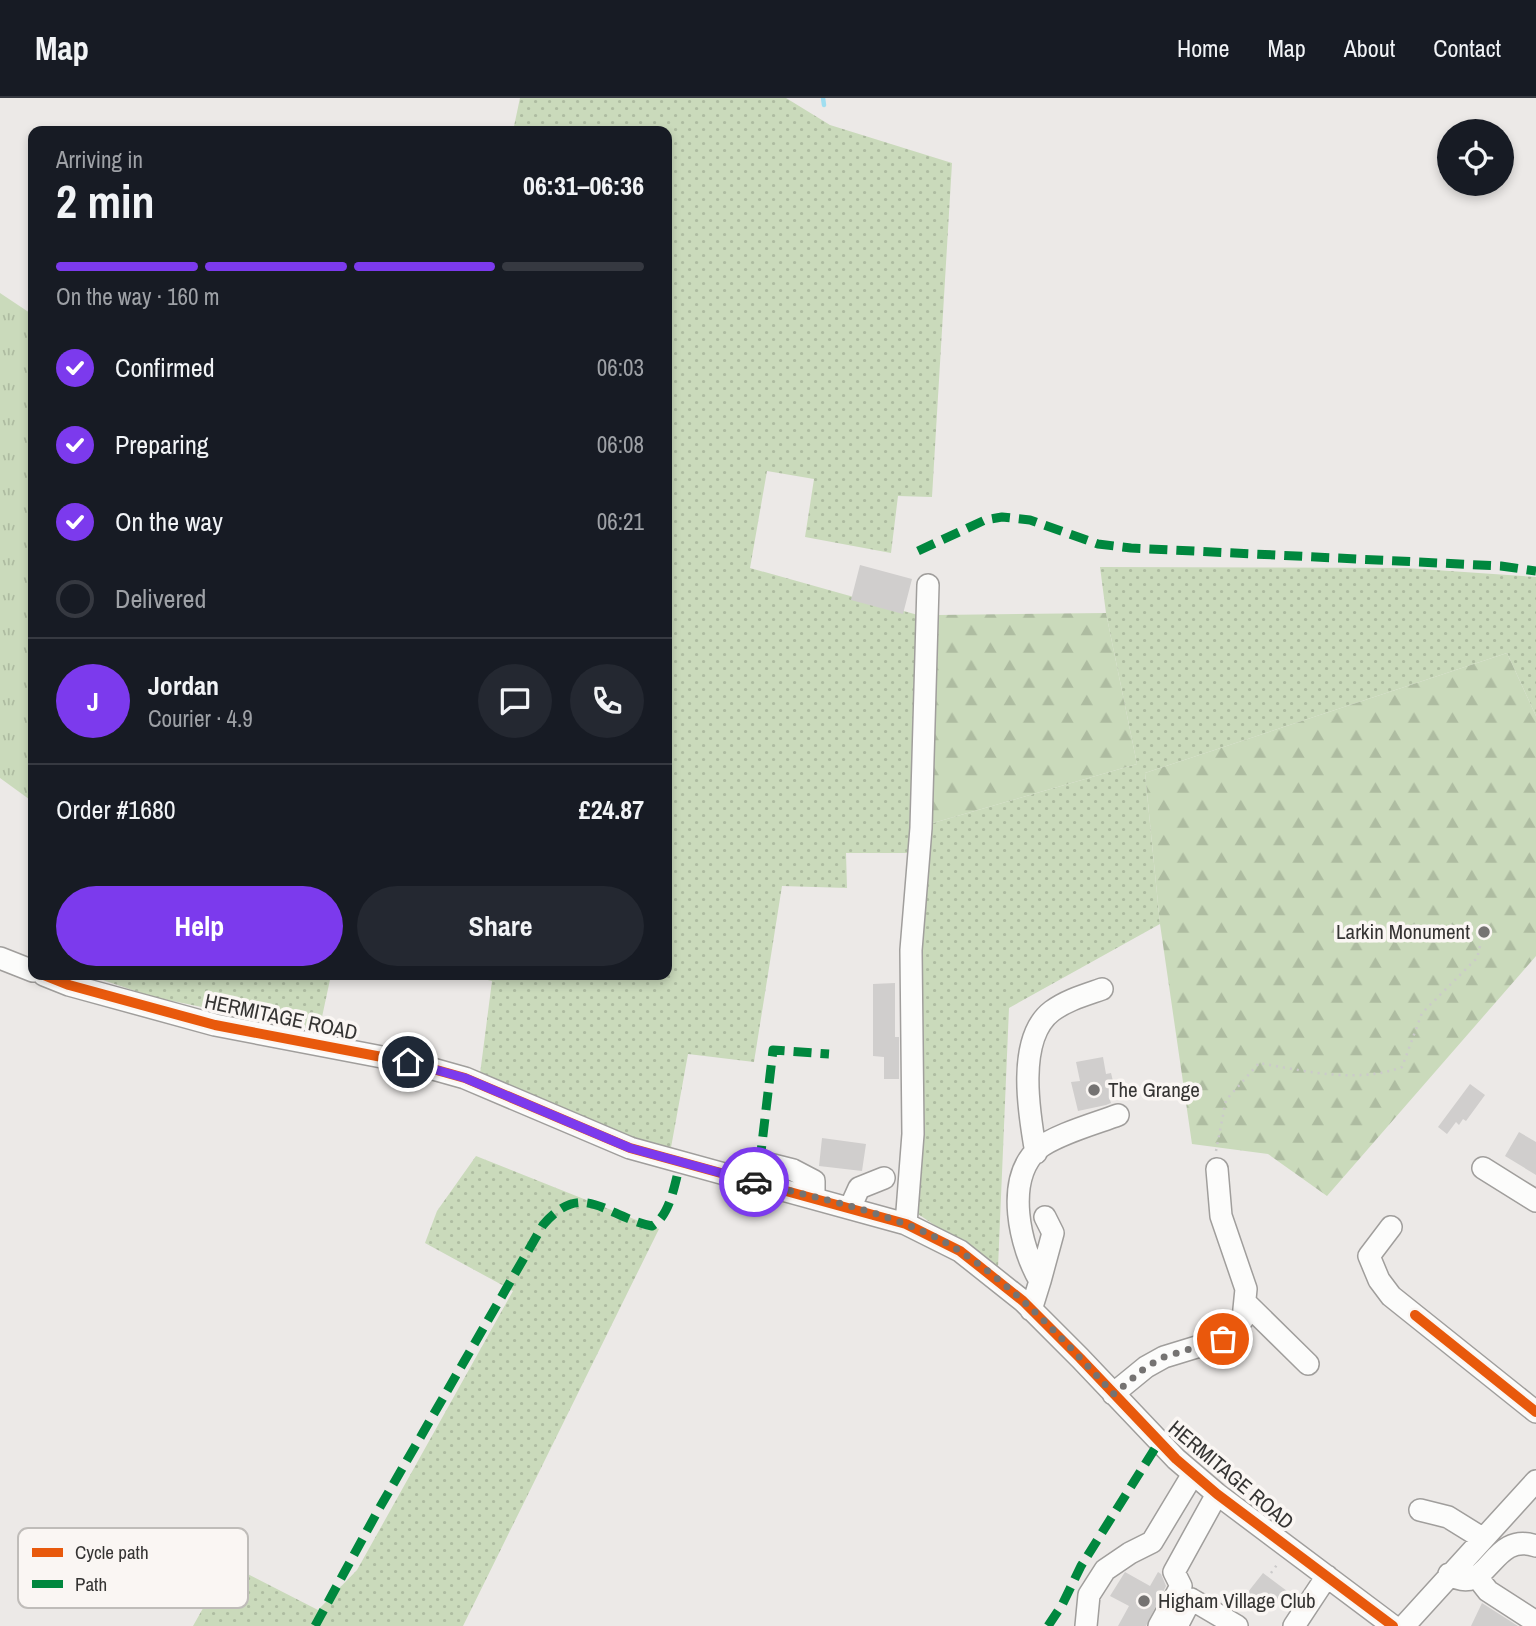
<!DOCTYPE html>
<html lang="en">
<head>
<meta charset="utf-8">
<style>
	:root { --surface:#171b24; --page:#242831; --text:#f1f3f6; --muted:#9ea1a6; --line:#363941; --accent:#7c3aed }
	body { margin:0; font-family:"Archivo Narrow",sans-serif; background:var(--page); color:var(--text); height:100vh; display:flex; flex-direction:column; font-size:26px; white-space:nowrap }
	* { box-sizing:border-box; margin:0 }
	p { font-size:23px; color:var(--muted) }
	.icon { flex:none; width:38px; height:38px; fill:none; stroke:currentColor; stroke-width:2; stroke-linecap:round; stroke-linejoin:round }
	.map { position:relative; flex:1; overflow:hidden }
	.panel { position:absolute; left:28px; top:28px; width:644px; height:854px; display:flex; flex-direction:column; background:var(--surface); border-radius:14px; box-shadow:0 4px 10px #0003 }
	.panel>* { flex:none }
	.controls { position:absolute; left:1437px; top:21px; display:grid; gap:14px }
	.controls a { display:grid; place-items:center; width:77px; height:77px; border-radius:50%; background:var(--surface); box-shadow:0 4px 10px #0003; font-size:35px }
	.pin { position:absolute; display:grid; place-items:center; width:60px; height:60px; color:#fff; margin:-30px; border:4px solid #fff; border-radius:50%; box-shadow:0 2px 7px #0007 }
	.courier { position:absolute; display:grid; place-items:center; width:70px; height:70px; margin:-35px; border:5px solid #7c3aed; border-radius:50%; background:#fff; color:#222; box-shadow:0 2px 9px #0007 }
	.summary em { font-style:normal; font-weight:800 }
	.summary div { display:flex; flex-direction:column-reverse }
	.summary { display:flex; align-items:center; justify-content:space-between; height:119px; padding:0 28px }
	h1 { font-size:46px; font-weight:800; line-height:52px }
	.bar { display:grid; grid-template-columns:repeat(4,1fr); gap:10px 7px; align-content:center; height:84px; padding:0 28px }
	.bar i { height:9px; border-radius:5px; background:var(--line) }
	.bar .active { background:var(--accent) }
	.bar p { grid-column:span 4 }
	.line { display:flex; align-items:center; gap:18px; padding:0 28px; border-top:2px solid var(--line) }
	.line div { flex:1 }
	.round { display:grid; place-items:center; flex:none; width:74px; height:74px; border-radius:37px; background:var(--page) }
	ol { padding:0 28px; list-style:none }
	li { display:flex; align-items:center; gap:21px; height:77px }
	li p { margin-inline-start:auto }
	li .icon { padding:7px; border-radius:50%; background:var(--accent); color:#fff; stroke-width:4 }
	li:last-child { color:var(--muted) }
	li i { width:38px; height:38px; border:4px solid var(--line); border-radius:50% }
	.primary-button { display:flex; gap:14px; margin-top:auto; padding:14px 28px }
	.primary-button a { flex:1; height:80px; border-radius:42px; background:var(--accent); color:#fff; font-size:28px; font-weight:800; line-height:80px; text-align:center }
	.primary-button a+a { background:var(--page); color:var(--text) }
	header { display:flex; align-items:center; gap:42px; box-sizing:border-box; height:98px; padding:0 35px; background:var(--surface); border-bottom:2px solid var(--line) }
	header strong { font-size:33px }
	nav { display:flex; gap:38px; margin-inline-start:auto; font-size:24px }
	.map>svg:first-child { display:block }
	.grass { fill:url(#grass-dots) }
	.forest { fill:url(#forest-firs) }
	.park { fill:url(#park-tufts) }
	.lines { fill:none; stroke-linecap:round; stroke-linejoin:round }
	.stream { stroke:#a0def0; stroke-width:4.5 }
	.building { fill:#d0cecd }
	.minor-casing { stroke:#a09e9c; stroke-width:24 }
	.path { stroke:#cbcaca; stroke-width:2.5; stroke-dasharray:2 5; stroke-linecap:butt }
	.minor { stroke:#fcfcfb; stroke-width:21 }
	.quiet { stroke:#00873e; stroke-width:9; stroke-dasharray:18 9; stroke-linecap:butt }
	.cycleway-casing { stroke:#faf6f3; stroke-width:15 }
	.cycleway { stroke:#e8590c; stroke-width:10 }
	.done { stroke:#757372; stroke-width:7; stroke-dasharray:0 12.6 }
	.route { stroke:#7c3aed; stroke-width:9 }
	.poi-dot { fill:#757372; stroke:#faf6f3; stroke-width:2.5 }
	.labels { text-anchor:middle; stroke-width:7; stroke-linejoin:round; paint-order:stroke }
	.poi-label { font-size:21px; fill:#353433; stroke:#faf6f3; text-anchor:start }
	.street-label { font-size:21px; fill:#353433; stroke:#faf6f3 }
	.key { fill:#faf6f3; stroke:#bfbcb9; stroke-width:2 }
	.key-label { font-size:19px; fill:#353433 }
</style>
</head>
<body>
<header>
<strong>Map</strong>
<nav><a>Home</a><a>Map</a><a>About</a><a>Contact</a></nav>
</header>
<div class="map">
<svg width="1536" height="1528" viewBox="0 0 1536 1528">
	<defs>
		<pattern id="grass-dots" width="8" height="8" patternUnits="userSpaceOnUse" patternTransform="scale(1.75)"><rect width="8" height="8" fill="#cadabb"/><path d="M2 2h.1M6 6h.1" fill="none" stroke="#aebca1" stroke-width="1.8" stroke-linecap="round"/></pattern>
		<pattern id="forest-firs" width="22" height="20" patternUnits="userSpaceOnUse" patternTransform="scale(1.75)"><rect width="22" height="20" fill="#cadabb"/><path d="M5 1l3.5 6h-7zM16 11l3.5 6h-7z" fill="#aebca1"/></pattern>
		<pattern id="park-tufts" width="24" height="20" patternUnits="userSpaceOnUse" patternTransform="scale(1.75)"><rect width="24" height="20" fill="#cadabb"/><path d="M3 7l-1-3M5 7V3M7 7l1-3M15 17l-1-3M17 17v-4M19 17l1-3" fill="none" stroke="#aebca1"/></pattern>
	</defs>
	<rect width="100%" height="100%" fill="#ece9e7"/>
	<path class="grass" d="M520 0H786L830 27 952 65 932 399 898 398 891 455 805 439 814 381 767 373 750 470 925 519 912 755H846L847 790 782 788 754 964 688 956 670 1055 480 976 492 883 466 877H667V33H513Z
		M1100 469 1406 470 1536 479V618L1507 555 1145 675 1160 826 1009 910 998 1170 915 1114 920 833 926 727 1137 666 1106 515Z
		M88 877H331L319 933 153 899Z
		M476 1058 659 1131 463 1528H193L228 1466 318 1512 357 1472 513 1193 425 1145 437 1113Z"/>
	<path class="forest" d="M1106 515 1137 666 926 727 937 517Z
		M1507 555 1536 618V858L1327 1098 1268 1056 1192 1046 1160 826 1145 675Z"/>
	<path class="park" d="M0 195 33 217V704L0 680Z"/>
	<g class="lines">
		<path class="stream" d="M823 0 824 7"/>
	</g>
	<path class="building" d="M860 467 912 481 903 516 851 502Z
		M895 885V939H899V981H884V959L873 958V886Z
		M1103 959 1106 976 1111 975 1117 1000 1110 1002 1111 1005 1106 1007 1078 1013 1071 984 1080 983 1076 964Z
		M1470 986 1485 997 1466 1023 1463 1021 1459 1027 1456 1024 1447 1036 1438 1029Z
		M1519 1034 1536 1044V1077L1505 1058Z
		M822 1040 866 1046 862 1073 819 1068Z
		M1125 1474 1150 1488 1158 1474 1161 1476 1166 1488 1146 1528H1118L1129 1508 1110 1498Z
		M1263 1475 1287 1493 1272 1512 1248 1494Z
		M1482 1505 1518 1528H1471Z"/>
	<g class="lines">
		<g class="minor-casing">
			<path id="minor" d="M0 860 33 873
				M44 877 69 887 215 927 408 964 465 980 630 1050 906 1126 960 1153 1023 1203 1080 1260 1176 1361 1217 1396 1393 1528
				M1036 1055C1029 1016 1016 940 1052 913 1067 902 1085 897 1102 891
				M765 1065 793 1072 814 1083V1099
				M1483 1070 1536 1103
				M850 1110 859 1090 884 1080
				M906 1126 913 1036 911 852 921 730 928 487
				M1391 1129 1369 1158 1379 1182 1391 1198 1536 1314
				M1040 1183 1053 1135 1045 1119
				M1247 1206 1308 1266
				M1031 1212 1040 1183C1020 1149 1004 1082 1038 1051 1054 1037 1097 1025 1118 1017
				M1113 1296 1146 1269 1164 1259 1226 1240 1243 1221 1246 1191 1221 1118 1217 1071
				M1420 1412 1448 1419 1482 1440
				M1449 1476C1489 1502 1490 1432 1536 1448
				M1477 1479 1488 1493 1536 1524
				M1086 1528 1089 1497 1105 1472 1130 1455 1152 1444 1193 1376
				M1159 1528 1181 1488 1174 1474 1217 1396
				M1177 1528 1191 1501 1237 1528
				M1294 1528 1327 1478
				M1404 1528 1536 1383"/>
		</g>
		<path class="path" d="M1216 1053 1226 1002 1259 965C1305 973 1357 986 1402 969L1422 915 1477 860 1481 844
			M1271 1475 1279 1464"/>
		<use href="#minor" class="minor"/>
		<path class="quiet" d="M918 453 985 422 1002 419 1030 422 1098 446 1131 450 1501 468 1536 473
			M765 1065 761 1054 773 952 829 956
			M315 1528 380 1409 543 1127C583 1081 604 1118 652 1128 670 1118 675 1085 680 1066
			M1048 1528 1062 1507 1081 1468 1159 1344"/>
		<g class="cycleway-casing">
			<path id="cycleway" d="M44 877 69 887 215 927 408 964 465 980 630 1050 906 1126 960 1153 1023 1203 1080 1260 1176 1361 1217 1396 1393 1528
				M1415 1217 1536 1314"/>
		</g>
		<use href="#cycleway" class="cycleway"/>
	</g>
	<g class="lines">
		<path class="done" d="M754 1084C820 1101 904 1116 961 1154 1019 1192 1067 1246 1114 1296L1146 1269 1164 1259 1223 1241"/>
		<path class="route" d="M408 964 465 980 630 1050 754 1084"/>
	</g>
	<g class="poi-dot">
		<circle cx="1484" cy="834" r="7"/>
		<circle cx="1094" cy="992" r="7"/>
		<circle cx="1144" cy="1503" r="7"/>
	</g>
	<g class="labels">
		<g class="poi-label">
			<text x="1470" y="841" text-anchor="end">Larkin Monument</text>
			<text x="1108" y="999">The Grange</text>
			<text x="1158" y="1510">Higham Village Club</text>
		</g>
		<g class="street-label">
			<text transform="translate(281 919) rotate(12)" y="7">HERMITAGE ROAD</text>
			<text transform="translate(1231 1377) rotate(40)" y="7">HERMITAGE ROAD</text>
		</g>
	</g>
	<rect x="18" y="1430" width="230" height="80" rx="10" class="key"/>
	<rect x="32" y="1450" width="31" height="9" fill="#e8590c"/>
	<rect x="32" y="1482" width="31" height="8" fill="#00873e"/>
	<g class="key-label">
		<text x="75" y="1461">Cycle path</text>
		<text x="75" y="1493">Path</text>
	</g>
</svg>
<div class="controls">
<a><svg class="icon" aria-label="locate" viewBox="0 0 24 24"><circle cx="12" cy="12" r="6"/><path d="M12 2v4M12 18v4M2 12h4M18 12h4"/></svg></a>
</div>
<div class="pin" style="left:1223px;top:1241px;background:#ea580c"><svg class="icon" aria-label="bag" viewBox="0 0 24 24"><path d="M5 8h14l-1 12H6zM9 8a3 3 0 0 1 6 0"/></svg></div>
<div class="pin" style="left:408px;top:964px;background:#1f2937"><svg class="icon" aria-label="home" viewBox="0 0 24 24"><path d="M3 11l9-7 9 7M6 9v11h12V9"/></svg></div>
<div class="courier" style="left:754px;top:1084px"><svg class="icon" aria-label="car" viewBox="0 0 24 24"><path d="M5 17H2v-5l4-1 3-4h7l3 4 3 1v5h-3M9 17h6M6 11h13"/><circle cx="7" cy="17" r="2"/><circle cx="17" cy="17" r="2"/></svg></div>
<section class="panel">
<div class="summary"><div><h1>2 min</h1><p>Arriving in</p></div><em>06:31–06:36</em></div>
<div class="bar"><i class="active"></i><i class="active"></i><i class="active"></i><i></i><p>On the way · 160 m</p></div>
<ol>
<li><svg class="icon" aria-label="check" viewBox="0 0 24 24"><path d="M5 12l5 5 9-10"/></svg>Confirmed<p>06:03</p></li>
<li><svg class="icon" aria-label="check" viewBox="0 0 24 24"><path d="M5 12l5 5 9-10"/></svg>Preparing<p>06:08</p></li>
<li><svg class="icon" aria-label="check" viewBox="0 0 24 24"><path d="M5 12l5 5 9-10"/></svg>On the way<p>06:21</p></li>
<li><i></i>Delivered</li>
</ol>
<div class="line" style="height:126px"><b class="round" style="background:var(--accent);color:#fff">J</b><div><b>Jordan</b><p>Courier · 4.9</p></div><a class="round"><svg class="icon" aria-label="chat" viewBox="0 0 24 24"><path d="M4 5h16v11H9l-5 4z"/></svg></a><a class="round"><svg class="icon" aria-label="phone" viewBox="0 0 24 24"><path d="M5 4h4l2 5-3 2q2 4 5 5l2-3 5 2v4C11 20 4 13 5 4z"/></svg></a></div>
<div class="line" style="height:91px"><div>Order #1680</div><b>£24.87</b></div>
<div class="primary-button"><a>Help</a><a>Share</a></div>
</section>
</div>
</body>
</html>
